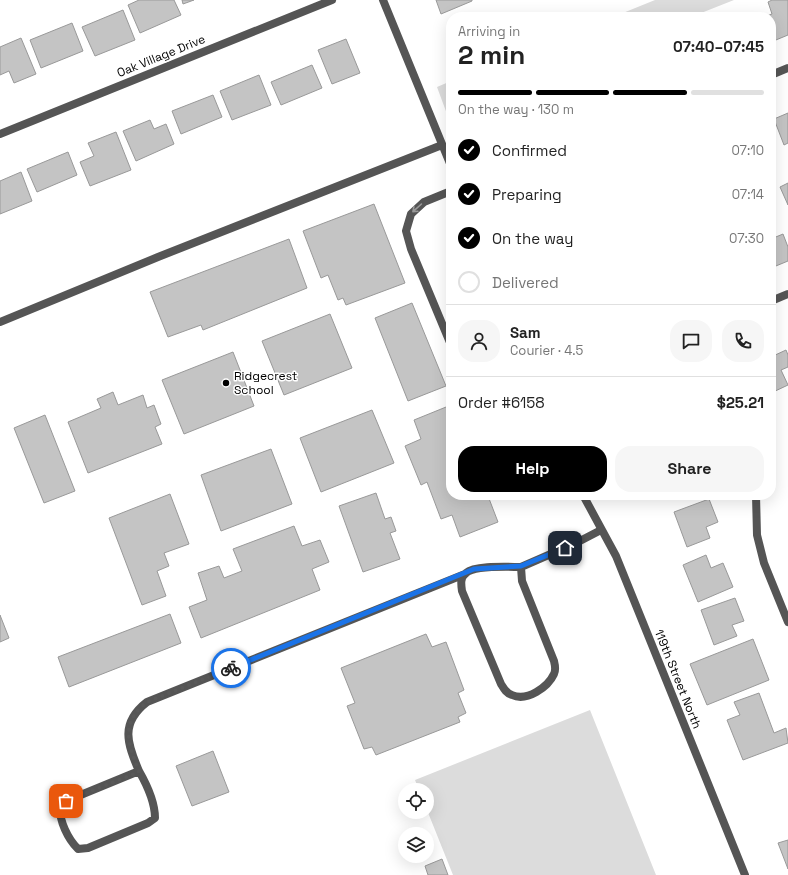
<!DOCTYPE html>
<html lang="en">
<head>
<meta charset="utf-8">
<style>
	:root { --surface:#fff; --page:#f6f6f6; --text:#222; --muted:#767676; --line:#e0e0e0; --accent:#000 }
	body { margin:0; font-family:"Space Grotesk",sans-serif; background:var(--page); color:var(--text); height:100vh; display:flex; flex-direction:column; font-size:15px; white-space:nowrap }
	* { box-sizing:border-box; margin:0 }
	p { font-size:13px; color:var(--muted) }
	.icon { flex:none; width:22px; height:22px; fill:none; stroke:currentColor; stroke-width:2; stroke-linecap:round; stroke-linejoin:round }
	.map { position:relative; flex:1; overflow:hidden }
	.side { position:absolute; left:446px; top:12px; width:330px; height:488px; display:flex; flex-direction:column; background:var(--surface); border-radius:16px; box-shadow:0 4px 16px #0002 }
	.side>* { flex:none }
	.tools { position:absolute; left:398px; top:783px; display:grid; gap:8px }
	.tools a { display:grid; place-items:center; width:36px; height:36px; border-radius:50%; background:var(--surface); box-shadow:0 4px 16px #0002; font-size:20px }
	.pin { position:absolute; display:grid; place-items:center; width:34px; height:34px; color:#fff; margin:-17px; border-radius:8px; box-shadow:0 2px 6px #0006 }
	.courier { position:absolute; display:grid; place-items:center; width:40px; height:40px; margin:-20px; border:3px solid #1a73e8; border-radius:50%; background:#fff; color:#222; box-shadow:0 1px 5px #0007 }
	.overview em { font-style:normal; font-weight:800 }
	.overview div { display:flex; flex-direction:column-reverse }
	.overview { display:flex; align-items:center; justify-content:space-between; height:68px; padding:0 12px }
	h1 { font-size:26px; font-weight:800; line-height:30px }
	.bar { display:grid; grid-template-columns:repeat(4,1fr); gap:6px 4px; align-content:center; height:48px; padding:0 12px }
	.bar i { height:5px; border-radius:3px; background:var(--line) }
	.bar .on { background:var(--accent) }
	.bar p { grid-column:span 4 }
	.line { display:flex; align-items:center; gap:10px; padding:0 12px; border-top:1px solid var(--line) }
	.line div { flex:1 }
	.round { display:grid; place-items:center; flex:none; width:42px; height:42px; border-radius:16px; background:var(--page) }
	ol { padding:0 12px; list-style:none }
	li { display:flex; align-items:center; gap:12px; height:44px }
	li p { margin-inline-start:auto }
	li .icon { padding:4px; border-radius:50%; background:var(--accent); color:#fff; stroke-width:4 }
	li:last-child { color:var(--muted) }
	li i { width:22px; height:22px; border:2px solid var(--line); border-radius:50% }
	.cta { display:flex; gap:8px; margin-top:auto; padding:8px 12px }
	.cta a { flex:1; height:46px; border-radius:16px; background:var(--accent); color:#fff; font-size:16px; font-weight:800; line-height:46px; text-align:center }
	.cta a+a { background:var(--page); color:var(--text) }
	.map>svg:first-child { display:block }
	.green { fill:#dcdcdc }
	.building { fill:#c4c4c4; stroke:#999 }
	.lines { fill:none; stroke-linecap:round; stroke-linejoin:round }
	.service { stroke:#555; stroke-width:8 }
	.minor { stroke:#555; stroke-width:8 }
	.tertiary { stroke:#555; stroke-width:8 }
	.oneway { stroke:#999 }
	.done { stroke:#595959; stroke-width:4; stroke-dasharray:0 7.2 }
	.route { stroke:#1a73e8; stroke-width:5 }
	.poi-dot { fill:#000; stroke:#fff; stroke-width:1.5 }
	.labels { text-anchor:middle; stroke-width:3; stroke-linejoin:round; paint-order:stroke }
	.street-label { font-size:12px; fill:#000; stroke:#fff }
	.poi-label { font-size:12px; fill:#000; stroke:#fff; text-anchor:start }
</style>
</head>
<body>
<div class="map">
<svg width="788" height="875" viewBox="0 0 788 875">
	<rect width="100%" height="100%" fill="#fff"/>
	<path class="green" d="M655 0H734L691 17H613Z
		M451 81V113L447 114 437 87Z
		M590 710 656 875H453L427 810V790H419L415 780Z"/>
	<path class="building" d="M139 0H174L181 15 140 33 128 5Z
		M182 0H194L183 4Z
		M436 0H472V1L441 14Z
		M772 0H788V35L771 42V17H764L772 14 768 2Z
		M123 10 135 40 95 56 82 27Z
		M72 23 83 51 41 68 30 40Z
		M21 38 36 74 14 83 9 71 0 75V47Z
		M346 39 360 73 332 84 318 50Z
		M312 65 322 88 281 105 271 82Z
		M259 75 271 105 232 120 220 91Z
		M213 95 222 117 181 134 172 111Z
		M788 113V143L784 145 774 119Z
		M150 120 154 129 166 124 174 144 136 161 123 131Z
		M116 132 131 170 90 186 80 162 94 156 88 143Z
		M68 152 77 175 37 192 27 169Z
		M21 172 32 201 0 214V181Z
		M788 183V205L780 187Z
		M374 204 405 283 346 305 343 298 338 300 328 275 321 278 303 231Z
		M783 234 788 247V261L771 268V239Z
		M289 239 307 288 203 330 201 325 168 337 150 292Z
		M412 303 446 386 408 401 375 318Z
		M330 314 352 368 284 395 262 341Z
		M786 350 788 355V367L781 370 788 385 771 393V357Z
		M233 352 254 406 184 434 162 380Z
		M113 392 118 405 143 395 147 408 154 405 161 424 155 427 162 444 88 473 68 422 101 408 97 399Z
		M451 405V495H490L488 496 498 522 460 537 452 515 441 519 427 482 421 485 405 446 421 439 414 420Z
		M372 410 394 463 321 492 300 438Z
		M45 415 75 491 44 503 14 428Z
		M271 449 292 504 221 531 201 475Z
		M376 493 385 519 391 517 396 531 390 533 400 559 363 572 339 506Z
		M170 494 189 544 164 553 169 566 157 571 166 596 142 605 109 518Z
		M709 499 718 522 706 527 710 538 687 547 674 512Z
		M294 526 302 546 320 540 329 562 312 569 320 590 201 638 189 607 207 600 198 573 219 566 224 578 242 571 233 549Z
		M706 555 711 568 723 563 733 587 698 602 683 565Z
		M735 598 744 621 732 625 737 636 714 645 701 610Z
		M170 614 181 643 69 687 58 657Z
		M0 615 9 638 0 642Z
		M426 634 432 647 446 642 464 690 458 693 466 713 458 717 460 722 376 755 372 747 364 749 347 706 355 703 341 668Z
		M753 639 769 680 707 705 690 664Z
		M759 693 774 733 786 728 788 743 743 760 727 720 740 715 734 702Z
		M213 751 229 792 192 806 176 766Z
		M788 840V869L778 843Z
		M442 859 448 875H428L425 866Z"/>
	<g class="lines">
		<path class="service" d="M451 191 424 202 411 214 406 231 411 249 451 345
			M0 322 158 257 442 145
			M521 567C508 567 475 565 466 573 460 578 461 584 462 591L501 684C504 689 506 693 512 695 527 702 548 687 554 674 556 670 555 665 554 661L522 581 521 567 576 543 601 530
			M139 771C147 785 155 802 155 818L148 823 88 848 78 849C68 839 59 821 60 806L66 801 139 771C127 743 120 723 147 702L465 574"/>
		<path class="minor" d="M771 75 788 68
			M0 134 332 0
			M771 301 788 294
			M756 495 757 535 764 563 788 622"/>
		<path class="tertiary" d="M383 0 451 166
			M583 495 616 556 745 875"/>
	</g>
	<defs><path id="oneway-shaft" d="M-6 0H5M1.5-3L5.5 0L1.5 3" fill="none" stroke-width="1.6" stroke-linecap="round" stroke-linejoin="round"/></defs>
	<use class="oneway" href="#oneway-shaft" transform="translate(417 208) rotate(138)"/>
	<g class="lines">
		<path class="done" d="M66 801 139 772C128 743 120 723 147 702L231 668"/>
		<path class="route" d="M231 668 474 569 521 566 565 548"/>
	</g>
	<circle class="poi-dot" cx="226" cy="383" r="4"/>
	<g class="labels">
		<g class="street-label">
			<text transform="translate(161 56) rotate(-22)" y="4">Oak Village Drive</text>
			<text transform="translate(678 679) rotate(68)" y="4">119th Street North</text>
		</g>
		<g class="poi-label">
			<text x="234" y="380">Ridgecrest<tspan x="234" dy="14">School</tspan></text>
		</g>
	</g>
</svg>
<div class="tools">
<a><svg class="icon" aria-label="locate" viewBox="0 0 24 24"><circle cx="12" cy="12" r="6"/><path d="M12 2v4M12 18v4M2 12h4M18 12h4"/></svg></a>
<a><svg class="icon" aria-label="layers" viewBox="0 0 24 24"><path d="M12 4l9 5-9 5-9-5zM3 14l9 5 9-5"/></svg></a>
</div>
<div class="pin" style="left:66px;top:801px;background:#ea580c"><svg class="icon" aria-label="bag" viewBox="0 0 24 24"><path d="M5 8h14l-1 12H6zM9 8a3 3 0 0 1 6 0"/></svg></div>
<div class="pin" style="left:565px;top:548px;background:#1f2937"><svg class="icon" aria-label="home" viewBox="0 0 24 24"><path d="M3 11l9-7 9 7M6 9v11h12V9"/></svg></div>
<div class="courier" style="left:231px;top:668px"><svg class="icon" aria-label="bike" viewBox="0 0 24 24"><circle cx="6" cy="16" r="4"/><circle cx="18" cy="16" r="4"/><path d="M6 16l4-8h5l3 8M10 8l3 8H6M13 5h3"/></svg></div>
<section class="side">
<div class="overview"><div><h1>2 min</h1><p>Arriving in</p></div><em>07:40–07:45</em></div>
<div class="bar"><i class="on"></i><i class="on"></i><i class="on"></i><i></i><p>On the way · 130 m</p></div>
<ol>
<li><svg class="icon" aria-label="check" viewBox="0 0 24 24"><path d="M5 12l5 5 9-10"/></svg>Confirmed<p>07:10</p></li>
<li><svg class="icon" aria-label="check" viewBox="0 0 24 24"><path d="M5 12l5 5 9-10"/></svg>Preparing<p>07:14</p></li>
<li><svg class="icon" aria-label="check" viewBox="0 0 24 24"><path d="M5 12l5 5 9-10"/></svg>On the way<p>07:30</p></li>
<li><i></i>Delivered</li>
</ol>
<div class="line" style="height:72px"><a class="round"><svg class="icon" aria-label="person" viewBox="0 0 24 24"><circle cx="12" cy="8" r="4"/><path d="M4 21q1-7 8-7t8 7"/></svg></a><div><b>Sam</b><p>Courier · 4.5</p></div><a class="round"><svg class="icon" aria-label="chat" viewBox="0 0 24 24"><path d="M4 5h16v11H9l-5 4z"/></svg></a><a class="round"><svg class="icon" aria-label="phone" viewBox="0 0 24 24"><path d="M5 4h4l2 5-3 2q2 4 5 5l2-3 5 2v4C11 20 4 13 5 4z"/></svg></a></div>
<div class="line" style="height:52px"><div>Order #6158</div><b>$25.21</b></div>
<div class="cta"><a>Help</a><a>Share</a></div>
</section>
</div>
</body>
</html>
